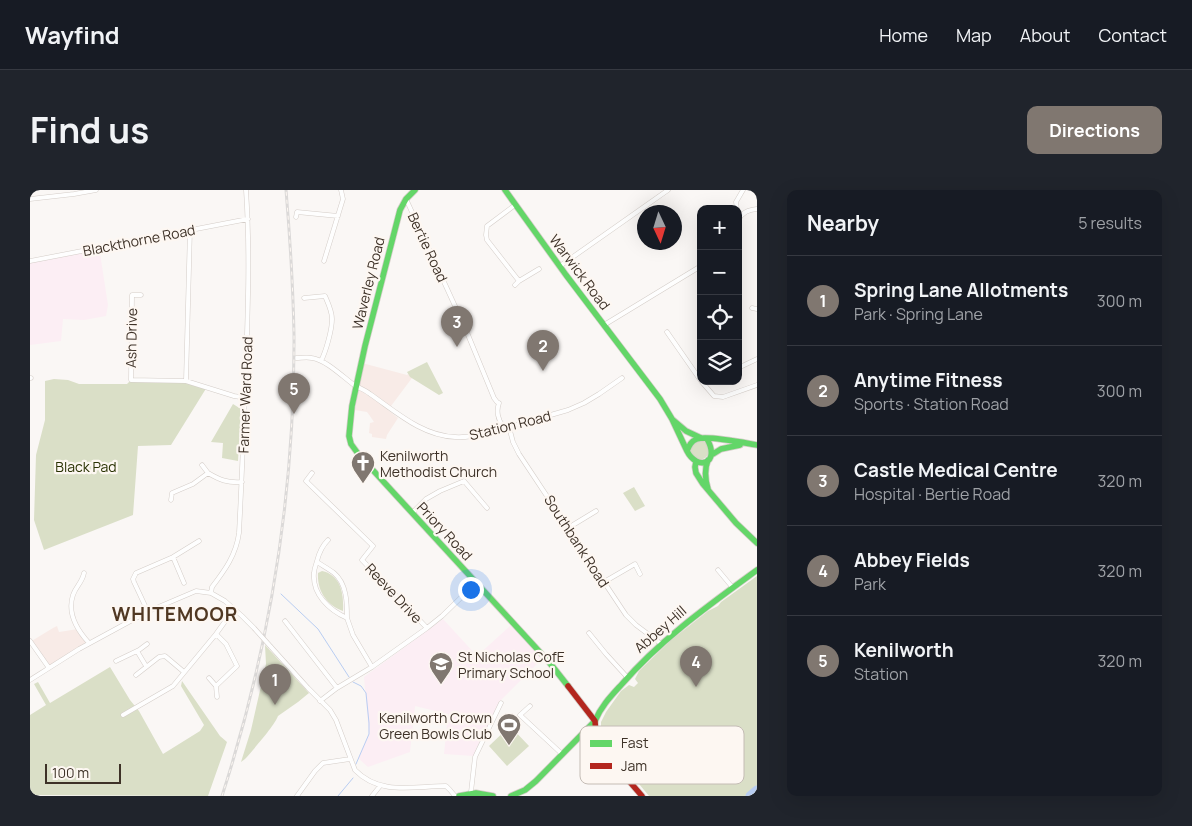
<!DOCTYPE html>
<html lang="en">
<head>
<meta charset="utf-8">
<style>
	:root { --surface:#171b24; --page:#20242c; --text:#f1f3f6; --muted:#9ea1a6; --line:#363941; --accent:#807770 }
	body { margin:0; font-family:Manrope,sans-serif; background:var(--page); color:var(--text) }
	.controls { position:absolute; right:15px; top:15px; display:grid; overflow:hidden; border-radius:10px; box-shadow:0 5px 20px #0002 }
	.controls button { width:45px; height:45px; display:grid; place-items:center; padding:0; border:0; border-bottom:1px solid var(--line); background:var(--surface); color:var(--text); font:25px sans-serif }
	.compass { position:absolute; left:607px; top:15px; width:45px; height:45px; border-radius:50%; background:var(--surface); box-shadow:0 5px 20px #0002; rotate:176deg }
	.scale { position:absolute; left:15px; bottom:12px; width:76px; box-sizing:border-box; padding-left:5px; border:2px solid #3e3228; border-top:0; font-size:14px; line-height:18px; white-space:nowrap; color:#3e3228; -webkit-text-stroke:4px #fdf7f2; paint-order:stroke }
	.you { position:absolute; left:440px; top:399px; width:18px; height:18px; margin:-12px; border:4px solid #fff; border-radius:50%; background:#1a73e8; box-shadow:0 0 0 8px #1a73e833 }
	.badge { display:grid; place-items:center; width:32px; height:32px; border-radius:50%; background:var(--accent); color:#fff; font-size:16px; font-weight:700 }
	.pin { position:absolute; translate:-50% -41px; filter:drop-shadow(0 1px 2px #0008) }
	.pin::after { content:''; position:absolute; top:26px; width:18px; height:15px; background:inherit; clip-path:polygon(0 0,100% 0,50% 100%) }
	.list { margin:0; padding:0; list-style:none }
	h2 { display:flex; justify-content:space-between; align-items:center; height:65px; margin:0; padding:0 20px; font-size:21px }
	h2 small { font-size:16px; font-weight:400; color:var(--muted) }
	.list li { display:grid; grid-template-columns:32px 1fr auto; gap:15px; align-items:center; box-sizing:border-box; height:90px; padding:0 20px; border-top:1px solid var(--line) }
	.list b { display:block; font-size:19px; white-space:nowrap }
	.list p { margin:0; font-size:16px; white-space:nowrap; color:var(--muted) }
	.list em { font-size:16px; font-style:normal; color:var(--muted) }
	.icon { flex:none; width:28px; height:28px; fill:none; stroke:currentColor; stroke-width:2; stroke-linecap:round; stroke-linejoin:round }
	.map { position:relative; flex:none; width:727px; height:606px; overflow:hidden; border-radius:10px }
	header { display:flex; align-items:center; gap:30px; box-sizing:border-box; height:70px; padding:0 25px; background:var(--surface); border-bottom:1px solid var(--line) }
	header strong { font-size:24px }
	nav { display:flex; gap:28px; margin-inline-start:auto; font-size:18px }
	.intro { display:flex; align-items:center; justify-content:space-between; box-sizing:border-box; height:120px; padding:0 30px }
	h1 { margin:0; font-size:35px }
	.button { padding:12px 22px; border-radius:10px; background:var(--accent); color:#fff; font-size:18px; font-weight:700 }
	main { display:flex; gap:30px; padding:0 30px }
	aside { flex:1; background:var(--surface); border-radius:10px; box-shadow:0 5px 20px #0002 }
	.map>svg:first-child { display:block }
</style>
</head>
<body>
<header>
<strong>Wayfind</strong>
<nav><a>Home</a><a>Map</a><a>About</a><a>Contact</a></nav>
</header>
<div class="intro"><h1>Find us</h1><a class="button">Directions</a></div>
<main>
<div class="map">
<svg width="727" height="606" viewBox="0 0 727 606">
	<rect width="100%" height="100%" fill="#faf7f5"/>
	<!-- commercial -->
	<path fill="#f8ebe7" d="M332,173L377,185L378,184L382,188L358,220L368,228L357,245L356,249L342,247V244L339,243L340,233L344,232L340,226L337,222L325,220Z
		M27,436L29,442L48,439L59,453L19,478L0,452L23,438Z"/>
	<!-- education -->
	<path fill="#fceef4" d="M69,57L78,115L76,126L54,130L33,129L31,151L0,155V71Z
		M413,429L447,466L481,435L512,469L469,512L443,566L414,564L418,524L385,516L380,562L338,577L328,568L339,544L334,487Z"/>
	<!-- green -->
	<path fill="#dadfc7" d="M397,172L413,203L409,205L380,187L377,182Z
		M24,189L38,190L49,194H97L101,190L156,191L177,197L141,255L108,256L103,325L14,360L4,330L6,265L15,230V191Z
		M203,214L211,219L208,271L192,268L193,253L181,252Z
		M659 260a10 10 0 1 1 20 0a10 10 0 1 1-20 0Z
		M604,297L615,316L605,321L593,303Z
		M292,381C311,385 314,404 313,421C296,415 287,400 288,383Z
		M727,386V606H619L575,553L571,539V532L576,522L591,501L599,495L604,497L608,493L605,489L609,481L640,451L678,421L688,416L691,412Z
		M235,455L279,503L268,512L248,526C245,535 223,560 215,569L211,572L221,540L236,474Z
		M80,477L100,510L109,521L133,564L170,541L174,535L151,496L152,491L190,546L197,552L178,606L0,605V525L16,515L4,494L8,492L20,513Z
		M480,536L499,556L477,576L459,556Z"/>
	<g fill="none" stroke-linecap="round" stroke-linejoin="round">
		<!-- stream -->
		<path stroke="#b8cdf2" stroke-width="1" d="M251,404L288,439L319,487
			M323,492L331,496L336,503L339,533V544L326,574
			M308,606L323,588"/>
		<!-- river -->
		<path stroke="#b8cdf2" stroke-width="9" d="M720,606L727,600"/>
		<!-- street casing -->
		<g stroke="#d4cdc8" stroke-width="5">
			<path id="street" d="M0,9L44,4L66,0
				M376,9L436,140L464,208L467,212L469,213C466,221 468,230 473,236
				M485,15L457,36L456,45L457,50L489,91
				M707,19L706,12L713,0
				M266,27L267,22L308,26
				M708,30C713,22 718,20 727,19
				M0,71L218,29
				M294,71L313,9L311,0
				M530,76L638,0
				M485,95L489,91L509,79
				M111,105H102L101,190L156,191L204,206L216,208
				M274,108L295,106C298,113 302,121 302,129C302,140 296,161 291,171
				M722,118L727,119
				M574,135L671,76
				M637,142L671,191L684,206L693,207L727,195
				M266,168C271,168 277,167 282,168C296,170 312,186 324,195C329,198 335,200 340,204C365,221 392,246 425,247C438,248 450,245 463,242L467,241L473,236
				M708,178L727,169
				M0,188H1
				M156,191L160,39
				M473,236L476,237H479L538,220L554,213L569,204L592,188
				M479,237L483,252L489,264L574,392L596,425L606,435L630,453
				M172,275L178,283
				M282,283L276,291L343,356L332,370L397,438
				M141,310L142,303L163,294L178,283C190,290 197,293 212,292
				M382,323L396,309L410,301L434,291L457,318
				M538,338L566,321
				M298,350C292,356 289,363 287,371C286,375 284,379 284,383C282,404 299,420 317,428L323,445L342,477
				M143,367L154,393
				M287,372C293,376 299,379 304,383C317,394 317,413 317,428
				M688,380L703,398
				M54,383C52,393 46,396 43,405C37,423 47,440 59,453
				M574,392L605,374L610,384
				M181,403L182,397C195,380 206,365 209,343C212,287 214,231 216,175C218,117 220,58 216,0
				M118,422L104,392L103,389L106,383L143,367L169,351
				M255,431L307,498
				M559,443L576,464L597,487
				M186,444L196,454L207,476L186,496L187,507
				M0,451L19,478
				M241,457L278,498L300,520L306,530L325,580C350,606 384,596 416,596L420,600L425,606
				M107,461L116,476
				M86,471L109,460L117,454
				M106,485L129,467L135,466L154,482
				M179,488L186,496
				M0,490L49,459L119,421L166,401L181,403L195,411L212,426L224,438
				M290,511L307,498L342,477L397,438L412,426L446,393
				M500,516L490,525L532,564
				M93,525L143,496L186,444L204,419
				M441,602L445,567L471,513
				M267,606L285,581L293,573L320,569
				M342,606L350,596"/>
		</g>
		<!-- fast casing -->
		<g stroke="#d4cdc8" stroke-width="7">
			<path id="fast" d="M385,0L376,9L370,20L335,156L322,216L319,246L321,254L329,265L519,472L538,496
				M475,0L536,85L630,209L642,229L657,261
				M643,230L656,241L671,248
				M677,249C691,274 667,281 657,261C659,256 661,251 667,249C677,245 715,253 727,255
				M683,264L691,259L710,255
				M678,270C674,280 675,289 678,299
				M666,272L665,277L666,283L673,294L706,333L727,353
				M429,606L446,603L463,606
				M481,606L495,600L506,591L565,531C571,516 582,505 592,494C631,449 679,415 727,380"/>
		</g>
		<!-- jam casing -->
		<g stroke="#d4cdc8" stroke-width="7">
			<path id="jam" d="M538,496L565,531L566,546L575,563L612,606"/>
		</g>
		<!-- street -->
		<use href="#street" stroke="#fefefe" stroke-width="4"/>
		<!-- fast -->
		<use href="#fast" stroke="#63d668" stroke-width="5.5"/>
		<!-- jam -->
		<use href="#jam" stroke="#b3261e" stroke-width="5.5"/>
		<!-- rail casing -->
		<g stroke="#dbd9d8" stroke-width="3">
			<path id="rail" d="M192,606C240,457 265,300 264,144C263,96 260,48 256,0"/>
		</g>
		<!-- rail -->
		<use href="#rail" stroke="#fdf7f2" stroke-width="1" stroke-dasharray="4" stroke-linecap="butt"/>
		<!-- street-bridge casing -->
		<g stroke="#d4cdc8" stroke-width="5" stroke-linecap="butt">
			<path id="street-bridge" d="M224,438L241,457"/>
		</g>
		<!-- street-bridge -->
		<use href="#street-bridge" stroke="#fefefe" stroke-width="4"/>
	</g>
	<!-- icons -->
	<defs>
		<g id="church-pin" transform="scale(1.25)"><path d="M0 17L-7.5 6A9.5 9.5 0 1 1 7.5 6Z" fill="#807770" stroke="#fdf7f2"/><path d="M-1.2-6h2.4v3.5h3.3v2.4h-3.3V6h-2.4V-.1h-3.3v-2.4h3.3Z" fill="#fff"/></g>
		<g id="school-pin" transform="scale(1.25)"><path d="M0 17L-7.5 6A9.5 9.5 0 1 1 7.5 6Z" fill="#807770" stroke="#fdf7f2"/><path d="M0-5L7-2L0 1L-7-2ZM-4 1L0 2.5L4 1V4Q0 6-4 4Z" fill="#fff"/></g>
		<g id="stadium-pin" transform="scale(1.25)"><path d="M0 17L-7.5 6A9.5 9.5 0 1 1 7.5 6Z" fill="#807770" stroke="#fdf7f2"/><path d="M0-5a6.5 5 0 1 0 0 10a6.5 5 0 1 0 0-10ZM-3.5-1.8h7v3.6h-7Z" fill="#fff"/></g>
	</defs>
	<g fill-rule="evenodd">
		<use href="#church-pin" x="333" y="273"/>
		<use href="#school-pin" x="411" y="474"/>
		<use href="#stadium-pin" x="479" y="535"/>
	</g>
	<g text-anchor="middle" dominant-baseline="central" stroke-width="4.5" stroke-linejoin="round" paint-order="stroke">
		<!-- street labels -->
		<g font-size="14" fill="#3e3228" stroke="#fdf7f2">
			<text transform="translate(109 50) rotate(-11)">Blackthorne Road</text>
			<text transform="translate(398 57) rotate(65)">Bertie Road</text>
			<text transform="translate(550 82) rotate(53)">Warwick Road</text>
			<text transform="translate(338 93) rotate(-76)">Waverley Road</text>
			<text transform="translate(101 148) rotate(-89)">Ash Drive</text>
			<text transform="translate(215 205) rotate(-88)">Farmer Ward Road</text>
			<text transform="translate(480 235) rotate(-14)">Station Road</text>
			<text transform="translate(415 341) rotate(47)">Priory Road</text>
			<text transform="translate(547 351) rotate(57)">Southbank Road</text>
			<text transform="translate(364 403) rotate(47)">Reeve Drive</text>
			<text transform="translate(630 439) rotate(-41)">Abbey Hill</text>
		</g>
		<!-- poi labels -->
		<g font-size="14" fill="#3e3228" stroke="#fdf7f2" text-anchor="start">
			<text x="350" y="265">Kenilworth<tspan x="350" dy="16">Methodist Church</tspan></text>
			<text x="428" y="466">St Nicholas CofE<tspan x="428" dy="16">Primary School</tspan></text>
			<text x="462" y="527" text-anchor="end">Kenilworth Crown<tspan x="462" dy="16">Green Bowls Club</tspan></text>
		</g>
		<!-- park labels -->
		<g font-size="14" fill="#293203" stroke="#fdf7f2">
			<text x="56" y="276">Black Pad</text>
		</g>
		<!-- district labels -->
		<g font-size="19" font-weight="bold" letter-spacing="1" fill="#503823" stroke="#fdf7f2">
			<text x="145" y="424">WHITEMOOR</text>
		</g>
	</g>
	<!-- legend -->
	<rect x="550" y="536" width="164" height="58" rx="8" fill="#fdf7f2" stroke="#c4bcb5" stroke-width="1"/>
	<rect x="560" y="550" width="22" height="7" fill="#63d668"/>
	<rect x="560" y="573" width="22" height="6" fill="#b3261e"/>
	<g font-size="14" fill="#3e3228">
		<text x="591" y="558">Fast</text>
		<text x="591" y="581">Jam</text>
	</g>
</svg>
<div class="controls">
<button>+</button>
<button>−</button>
<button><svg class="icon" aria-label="locate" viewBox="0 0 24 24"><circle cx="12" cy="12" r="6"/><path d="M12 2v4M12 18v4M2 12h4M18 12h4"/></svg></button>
<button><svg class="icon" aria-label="layers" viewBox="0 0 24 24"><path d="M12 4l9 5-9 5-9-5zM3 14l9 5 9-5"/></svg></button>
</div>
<svg class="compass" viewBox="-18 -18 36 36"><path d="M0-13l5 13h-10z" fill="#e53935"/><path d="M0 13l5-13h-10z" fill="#9ea1a6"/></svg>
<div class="scale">100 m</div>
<div class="you"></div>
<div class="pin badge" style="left:245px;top:515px">1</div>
<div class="pin badge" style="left:513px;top:181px">2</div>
<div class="pin badge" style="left:427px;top:157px">3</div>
<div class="pin badge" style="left:666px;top:497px">4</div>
<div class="pin badge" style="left:264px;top:224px">5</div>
</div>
<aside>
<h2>Nearby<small>5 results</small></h2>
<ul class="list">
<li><span class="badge">1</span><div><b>Spring Lane Allotments</b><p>Park · Spring Lane</p></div><em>300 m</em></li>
<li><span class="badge">2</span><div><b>Anytime Fitness</b><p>Sports · Station Road</p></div><em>300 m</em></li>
<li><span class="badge">3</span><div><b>Castle Medical Centre</b><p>Hospital · Bertie Road</p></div><em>320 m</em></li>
<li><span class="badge">4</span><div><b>Abbey Fields</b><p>Park</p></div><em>320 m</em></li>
<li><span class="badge">5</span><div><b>Kenilworth</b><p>Station</p></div><em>320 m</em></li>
</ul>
</aside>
</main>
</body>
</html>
